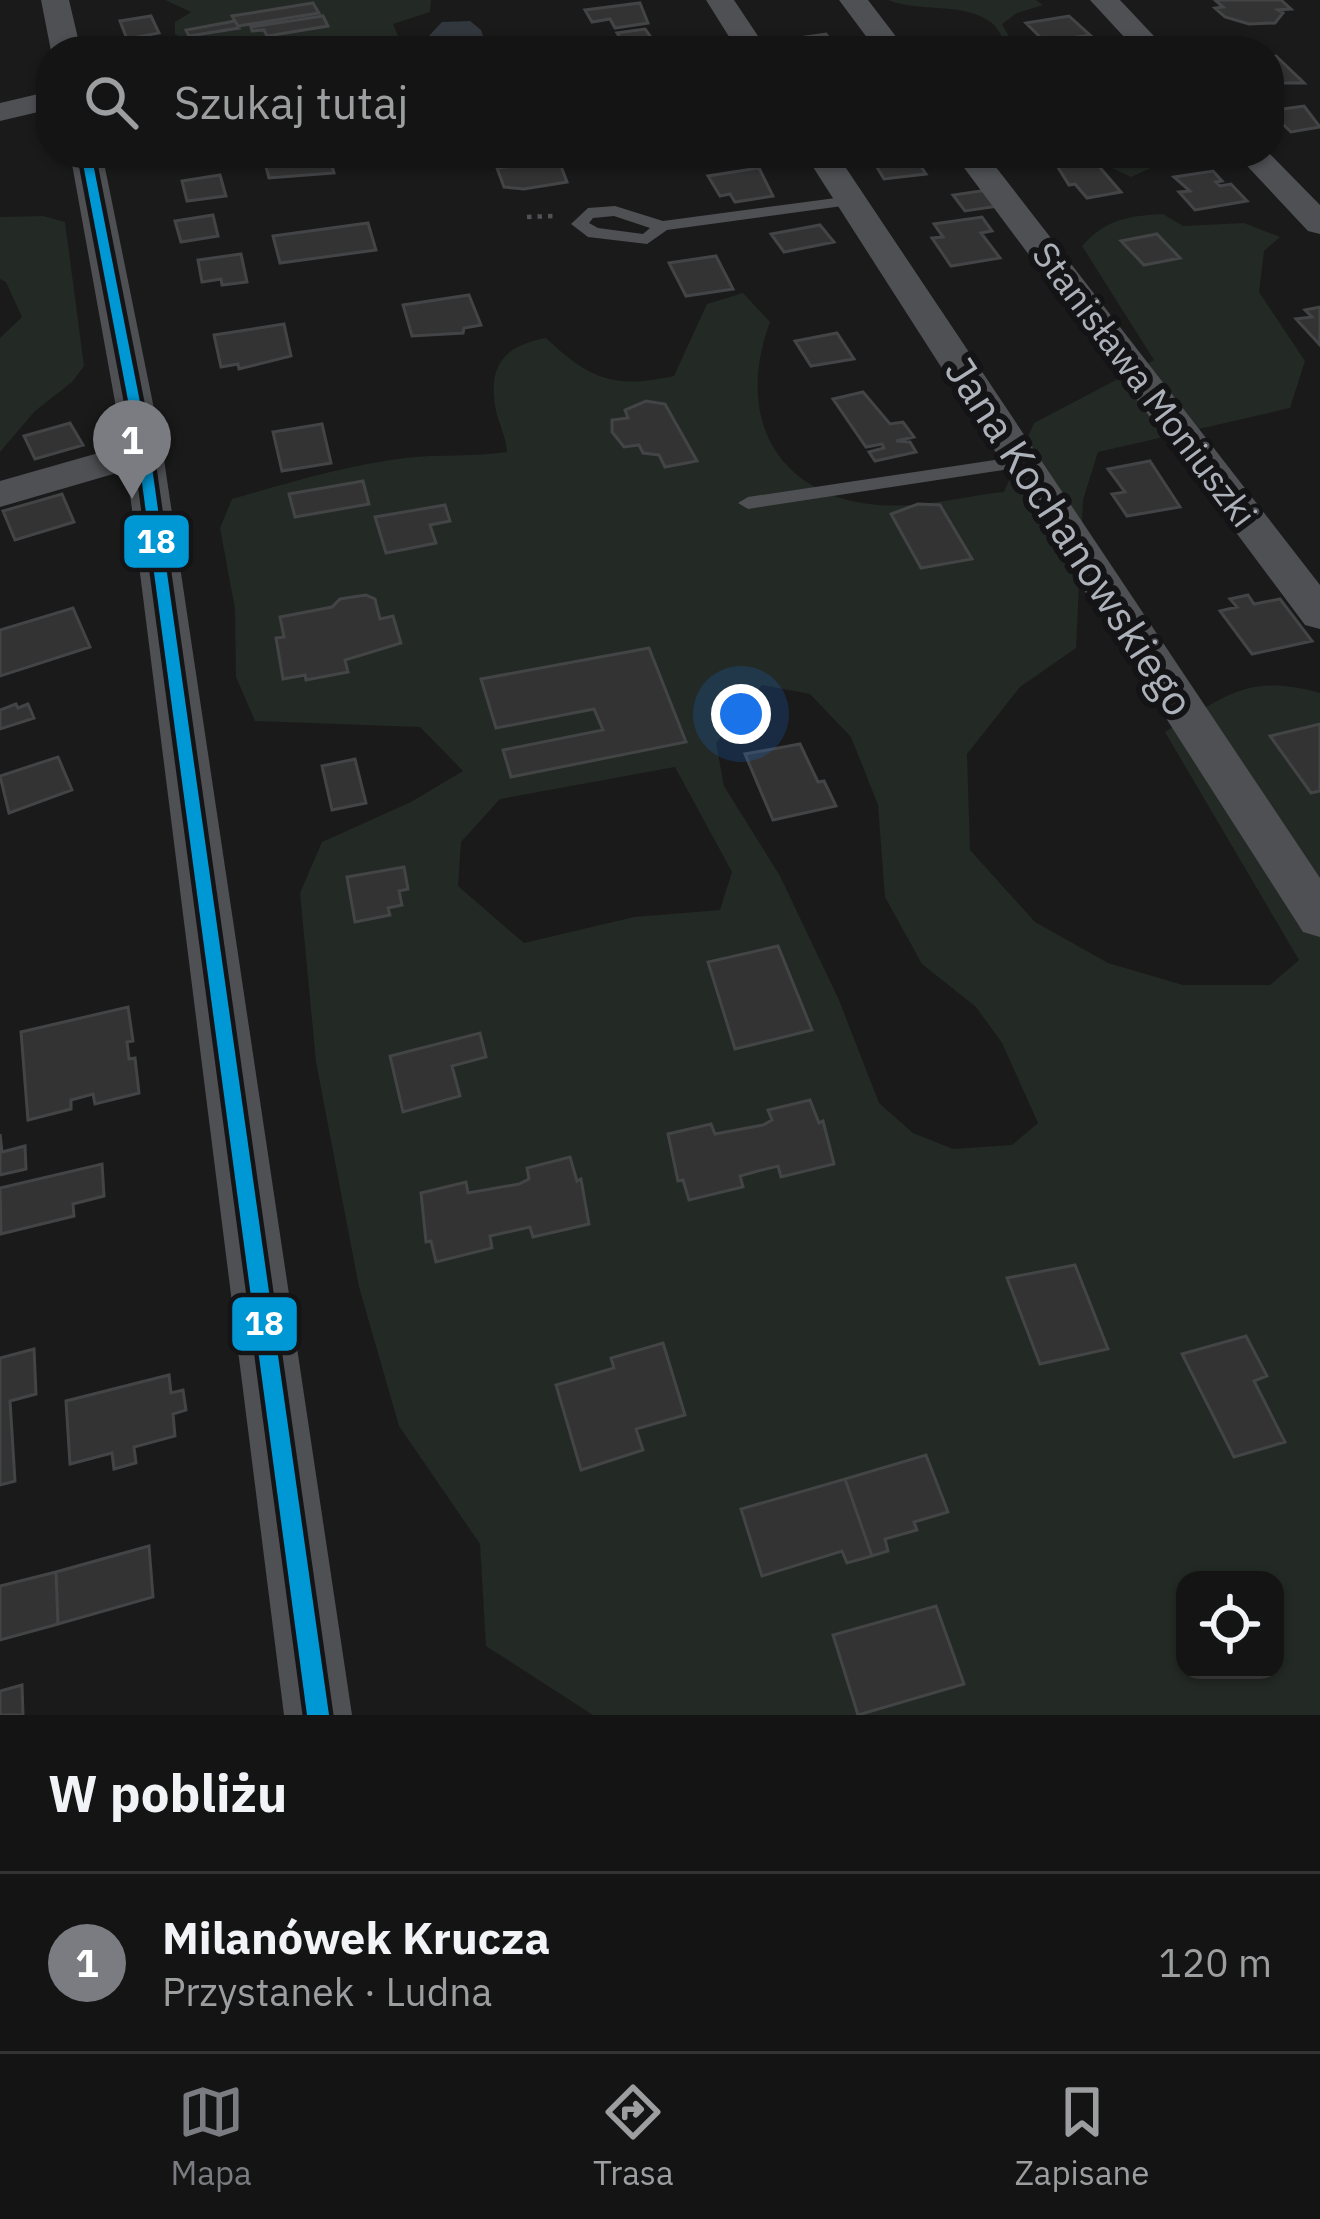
<!DOCTYPE html>
<html lang="pl">
<head>
<meta charset="utf-8">
<style>
	:root { --surface:#141414; --page:#1d1d1d; --text:#f1f3f6; --muted:#9d9ea0; --line:#333334; --accent:#7a7c81 }
	body { margin:0; font-family:"IBM Plex Sans",sans-serif; background:var(--page); color:var(--text) }
	.controls { position:absolute; right:36px; bottom:36px; display:grid; overflow:hidden; border-radius:24px; box-shadow:0 3px 9px #0004 }
	.controls button { width:108px; height:108px; display:grid; place-items:center; padding:0; border:0; border-bottom:3px solid var(--line); background:var(--surface); color:var(--text); font:60px sans-serif }
	.you { position:absolute; left:741px; top:714px; width:42px; height:42px; margin:-30px; border:9px solid #fff; border-radius:50%; background:#1a73e8; box-shadow:0 0 0 18px #1a73e833 }
	.badge { display:grid; place-items:center; width:78px; height:78px; border-radius:50%; background:var(--accent); color:#fff; font-size:39px; font-weight:700 }
	.pin { position:absolute; translate:-50% -99px; filter:drop-shadow(0 3px 6px #0008) }
	.pin::after { content:''; position:absolute; top:63px; width:42px; height:36px; background:inherit; clip-path:polygon(0 0,100% 0,50% 100%) }
	.list { margin:0; padding:0; list-style:none }
	h2 { display:flex; justify-content:space-between; align-items:center; height:156px; margin:0; padding:0 48px; font-size:51px }
	h2 small { font-size:39px; font-weight:400; color:var(--muted) }
	.list li { display:grid; grid-template-columns:78px 1fr auto; gap:36px; align-items:center; box-sizing:border-box; height:180px; padding:0 48px; border-top:3px solid var(--line) }
	.list b { display:block; font-size:45px; white-space:nowrap }
	.list p { margin:0; font-size:39px; white-space:nowrap; color:var(--muted) }
	.list em { font-size:39px; font-style:normal; color:var(--muted) }
	.icon { flex:none; width:66px; height:66px; fill:none; stroke:currentColor; stroke-width:2; stroke-linecap:round; stroke-linejoin:round }
	.map { position:relative; flex:none; width:1320px; height:1715px; overflow:hidden }
	.search { position:absolute; background:var(--surface); box-shadow:0 3px 9px #0004; left:36px; right:36px; top:36px; height:132px; display:flex; align-items:center; gap:30px; box-sizing:border-box; padding:0 42px; border-radius:48px; color:var(--muted); font-size:45px }
	.sheet { height:336px; background:var(--surface) }
	nav { display:flex; justify-content:space-around; align-items:center; box-sizing:border-box; height:168px; border-top:3px solid var(--line); background:var(--surface); font-size:33px; color:var(--muted) }
	nav a { display:grid; justify-items:center; gap:6px }
	nav .on { color:var(--accent) }
	.map>svg:first-child { display:block }
</style>
</head>
<body>
<div class="map">
<svg width="1320" height="1715" viewBox="0 0 1320 1715">
	<rect width="100%" height="100%" fill="#1a1a1a"/>
	<!-- green -->
	<path fill="#232924" fill-rule="evenodd" d="M165,0H431L430,12L393,24L398,36L426,37L434,51H201L175,34V22L191,12Z
		M888,0H1036L1043,5L1017,13L1002,24L1017,51H1004L1008,48C1004,41 998,28 992,23C963,1 919,13 888,0Z
		M1080,153H1209L1164,162L1131,177Z
		M1163,214L1183,226L1244,223L1280,237L1264,251L1259,292L1305,361L1290,408L1098,452L1083,500L1076,648L1020,687L967,754L970,850L1035,922L1108,963L1183,985H1270L1299,960L1165,732C1227,696 1246,673 1320,693V1715H593L486,1646L480,1544L399,1426L359,1287L316,1062L300,893L322,842L411,802L463,771L420,727L255,721L236,677L235,609L220,528L232,499C288,483 347,465 405,458C439,454 473,457 507,452C506,434 497,422 495,405C488,362 508,345 546,338C590,380 615,389 674,376L707,304L743,293L770,322C729,433 793,513 911,505C942,503 973,495 1004,492L1034,423L1154,360L1082,246C1106,219 1128,216 1163,214ZM762,685L810,694L851,737L878,805L885,897L922,964L976,1007L1002,1043L1038,1123L1012,1145L953,1149L913,1133L879,1103L839,1000L780,876L724,786L716,743ZM675,767L732,872L720,910L634,917L524,943L458,886L461,842L500,799ZM1185,1580H1275V1670H1185Z
		M0,217L43,216L65,222L84,366L72,382L35,411L0,452V338L22,317L6,282L0,279Z"/>
	<!-- water -->
	<path fill="#31373d" d="M470,21L481,30L488,51H435L427,38L442,22Z"/>
	<!-- building -->
	<path fill="#333334" stroke="#434446" stroke-width="3" d="M1215,0H1281L1291,9L1278,10L1283,13L1275,23L1249,24L1225,17L1215,8L1223,7Z
		M313,3L319,13L238,26L232,16Z
		M640,3L648,23L615,28L610,19L592,22L585,10Z
		M151,16L159,33L127,39L120,21Z
		M323,16L328,26L267,36L264,30L252,31L251,27Z
		M1069,16L1090,35L1045,42L1026,23Z
		M235,21L239,28L189,36L186,30Z
		M645,29L653,40L624,44L617,33Z
		M826,34L837,50L800,51L792,39Z
		M1276,56L1299,78L1304,83H1271L1269,57Z
		M1304,106L1320,127L1291,132L1269,111Z
		M912,153L926,174L884,179L869,154Z
		M1090,156L1121,192L1087,198L1075,184L1069,185L1054,161Z
		M330,159L334,173L269,178L266,167Z
		M559,161L567,182L524,189L504,187L497,168Z
		M759,168L773,196L735,202L730,194L720,196L708,176Z
		M1213,171L1222,181L1216,182L1220,186L1231,184L1247,201L1195,210L1179,192L1190,191L1174,177Z
		M220,175L226,196L187,201L182,181Z
		M987,190L999,206L965,211L953,195Z
		M213,215L218,236L181,242L175,221Z
		M982,217L992,231L981,233L1000,258L951,266L932,238L943,237L934,224Z
		M368,223L376,250L280,263L273,236Z
		M820,225L834,242L784,252L771,234Z
		M1157,234L1180,258L1144,265L1121,241Z
		M241,254L247,282L222,285L221,279L202,282L198,260Z
		M716,256L733,289L686,296L669,263Z
		M469,295L481,325L464,328L463,333L412,336L403,305Z
		M1320,307V345L1296,319L1312,317L1305,310Z
		M284,324L291,356L239,369L238,364L221,367L214,335Z
		M837,333L854,359L811,366L795,341Z
		M863,392L890,424L903,422L914,437L896,441L910,442L916,452L875,461L869,452L884,448L882,444L866,447L833,399Z
		M646,401L665,404L697,461L665,467L659,455L643,453L639,445L624,447L612,432V420L628,418L625,410Z
		M70,423L83,445L35,459L24,436Z
		M322,424L331,463L282,471L273,432Z
		M1150,461L1180,507L1127,516L1112,494L1125,492L1108,469Z
		M363,481L369,504L295,517L289,494Z
		M62,494L74,522L15,540L3,511Z
		M918,504L940,505L972,559L921,568L891,514Z
		M445,505L450,521L430,525L436,543L386,553L375,517Z
		M366,595L375,599L380,619L393,616L401,643L345,660L348,672L306,680L305,675L283,679L276,638L284,637L280,617L332,607L340,599Z
		M1248,595L1254,604L1280,599L1312,641L1252,654L1220,611L1237,607L1230,599Z
		M73,608L90,647L0,676V630Z
		M649,648L686,742L511,777L503,750L603,730L594,709L496,728L481,679Z
		M16,704L18,708L28,704L34,718L0,729V710Z
		M1320,724V791L1311,793L1270,736Z
		M800,744L818,782L824,781L836,806L773,820L745,754Z
		M58,757L72,790L9,813L0,776Z
		M355,759L366,803L332,810L322,766Z
		M404,867L408,889L399,891L402,905L388,908L390,915L355,922L347,877Z
		M778,946L812,1030L735,1049L708,962Z
		M128,1007L133,1041L127,1042L129,1059L135,1058L139,1093L95,1104L93,1094L71,1100V1109L28,1120L21,1032Z
		M480,1033L486,1057L452,1066L460,1096L403,1112L390,1056Z
		M810,1100L819,1123L823,1121L834,1164L781,1177L778,1166L758,1171L740,1176L743,1187L689,1200L683,1180L678,1181L668,1134L711,1124L715,1134L763,1125L772,1120L768,1110Z
		M0,1134L2,1152L25,1146L26,1169L0,1175Z
		M570,1157L577,1181L581,1179L589,1224L533,1237L530,1227L490,1236L492,1248L436,1262L431,1241L426,1242L421,1193L466,1182L468,1193L519,1184L529,1179L527,1168Z
		M102,1164L104,1196L73,1204L74,1216L1,1234L0,1188Z
		M1075,1265L1108,1349L1040,1364L1007,1278Z
		M1246,1336L1267,1376L1254,1381L1285,1442L1234,1457L1182,1354Z
		M663,1343L685,1415L636,1429L643,1450L581,1470L556,1385L614,1368L611,1358Z
		M34,1349L36,1394L10,1401L15,1481L0,1485V1358Z
		M169,1375L171,1393L183,1390L186,1410L173,1414L175,1436L134,1447L136,1463L114,1469L112,1453L70,1464L66,1401Z
		M926,1455L948,1512L914,1522L917,1530L885,1539L888,1551L872,1556L845,1479Z
		M845,1479L872,1556L847,1563L842,1551L762,1576L741,1509Z
		M149,1546L153,1597L58,1624L56,1572Z
		M56,1572L58,1624L0,1640V1586Z
		M936,1606L964,1684L858,1715L833,1635Z
		M22,1685L23,1715H0V1691Z"/>
	<g fill="none" stroke-linecap="round" stroke-linejoin="round">
		<!-- path -->
		<path stroke="#505154" stroke-width="4.5" stroke-dasharray="4.5 6" stroke-linecap="butt" d="M527,217L553,216"/>
		<!-- service -->
		<path fill="#4f5053" fill-rule="evenodd" d="M851,196L859,201L857,204L667,230L647,244L588,237L571,224L588,208L615,206L663,221ZM614,216L650,228L643,234L598,228L589,223L593,218Z
			M1022,456L1032,462L1029,466L748,509L738,503L748,497Z"/>
		<!-- minor -->
		<path fill="#4f5053" fill-rule="evenodd" d="M41,0H69L81,51H51Z
			M706,0H734L768,51H738Z
			M839,0H868L907,51H877Z
			M1090,0H1120L1168,51H1137Z
			M51,91V109L0,121V103Z
			M70,153H102L163,453L352,1715H284L127,470L0,507V481L123,446Z
			M804,153H836L1320,878V937L1303,932Z
			M953,153H985L1320,585V629L1305,625Z
			M1235,153H1269L1320,205V234L1308,231Z"/>
		<!-- bus-1 casing -->
		<g stroke="#141416" stroke-width="9">
			<path id="bus-1" d="M81,153H91L150,453L329,1715H307L138,453Z"/>
		</g>
		<!-- bus-1 -->
		<use href="#bus-1" fill="#0098d4" fill-rule="evenodd"/>
	</g>
	<g text-anchor="middle" dominant-baseline="central" stroke-width="12" stroke-linejoin="round" paint-order="stroke">
		<!-- far-street labels -->
		<g font-size="36" fill="#adb1b9" stroke="#141416">
			<text transform="translate(1145 384) rotate(53)">Stanisława Moniuszki</text>
		</g>
		<!-- street labels -->
		<g font-size="42" fill="#adb1b9" stroke="#141416">
			<text transform="translate(1070 536) rotate(57)">Jana Kochanowskiego</text>
		</g>
	</g>
	<g stroke="#141416" stroke-width="4.5">
		<rect x="122" y="513" width="69" height="57" rx="12" fill="#0098d4"/>
		<rect x="230" y="1295" width="69" height="58" rx="12" fill="#0098d4"/>
	</g>
	<g font-size="33" text-anchor="middle" font-weight="bold" fill="#fff">
		<text x="156" y="553">18</text>
		<text x="264" y="1335">18</text>
	</g>
</svg>
<div class="controls">
<button><svg class="icon" aria-label="locate" viewBox="0 0 24 24"><circle cx="12" cy="12" r="6"/><path d="M12 2v4M12 18v4M2 12h4M18 12h4"/></svg></button>
</div>
<div class="you"></div>
<div class="pin badge" style="left:132px;top:499px">1</div>
<div class="search"><svg class="icon" aria-label="search" viewBox="0 0 24 24"><circle cx="10" cy="10" r="6"/><path d="M15 15l6 6"/></svg>Szukaj tutaj</div>
</div>
<section class="sheet">
<h2>W pobliżu<small></small></h2>
<ul class="list">
<li><span class="badge">1</span><div><b>Milanówek Krucza</b><p>Przystanek · Ludna</p></div><em>120 m</em></li>
</ul>
</section>
<nav>
<a class="on"><svg class="icon" aria-label="map" viewBox="0 0 24 24"><path d="M3 6l6-2 6 2 6-2v14l-6 2-6-2-6 2zM9 4v14M15 6v14"/></svg>Mapa</a>
<a><svg class="icon" aria-label="directions" viewBox="0 0 24 24"><path d="M12 3l9 9-9 9-9-9zM9 14v-3h6M13 9l2 2-2 2"/></svg>Trasa</a>
<a><svg class="icon" aria-label="saved" viewBox="0 0 24 24"><path d="M7 4h10v16l-5-4-5 4z"/></svg>Zapisane</a>
</nav>
</body>
</html>
